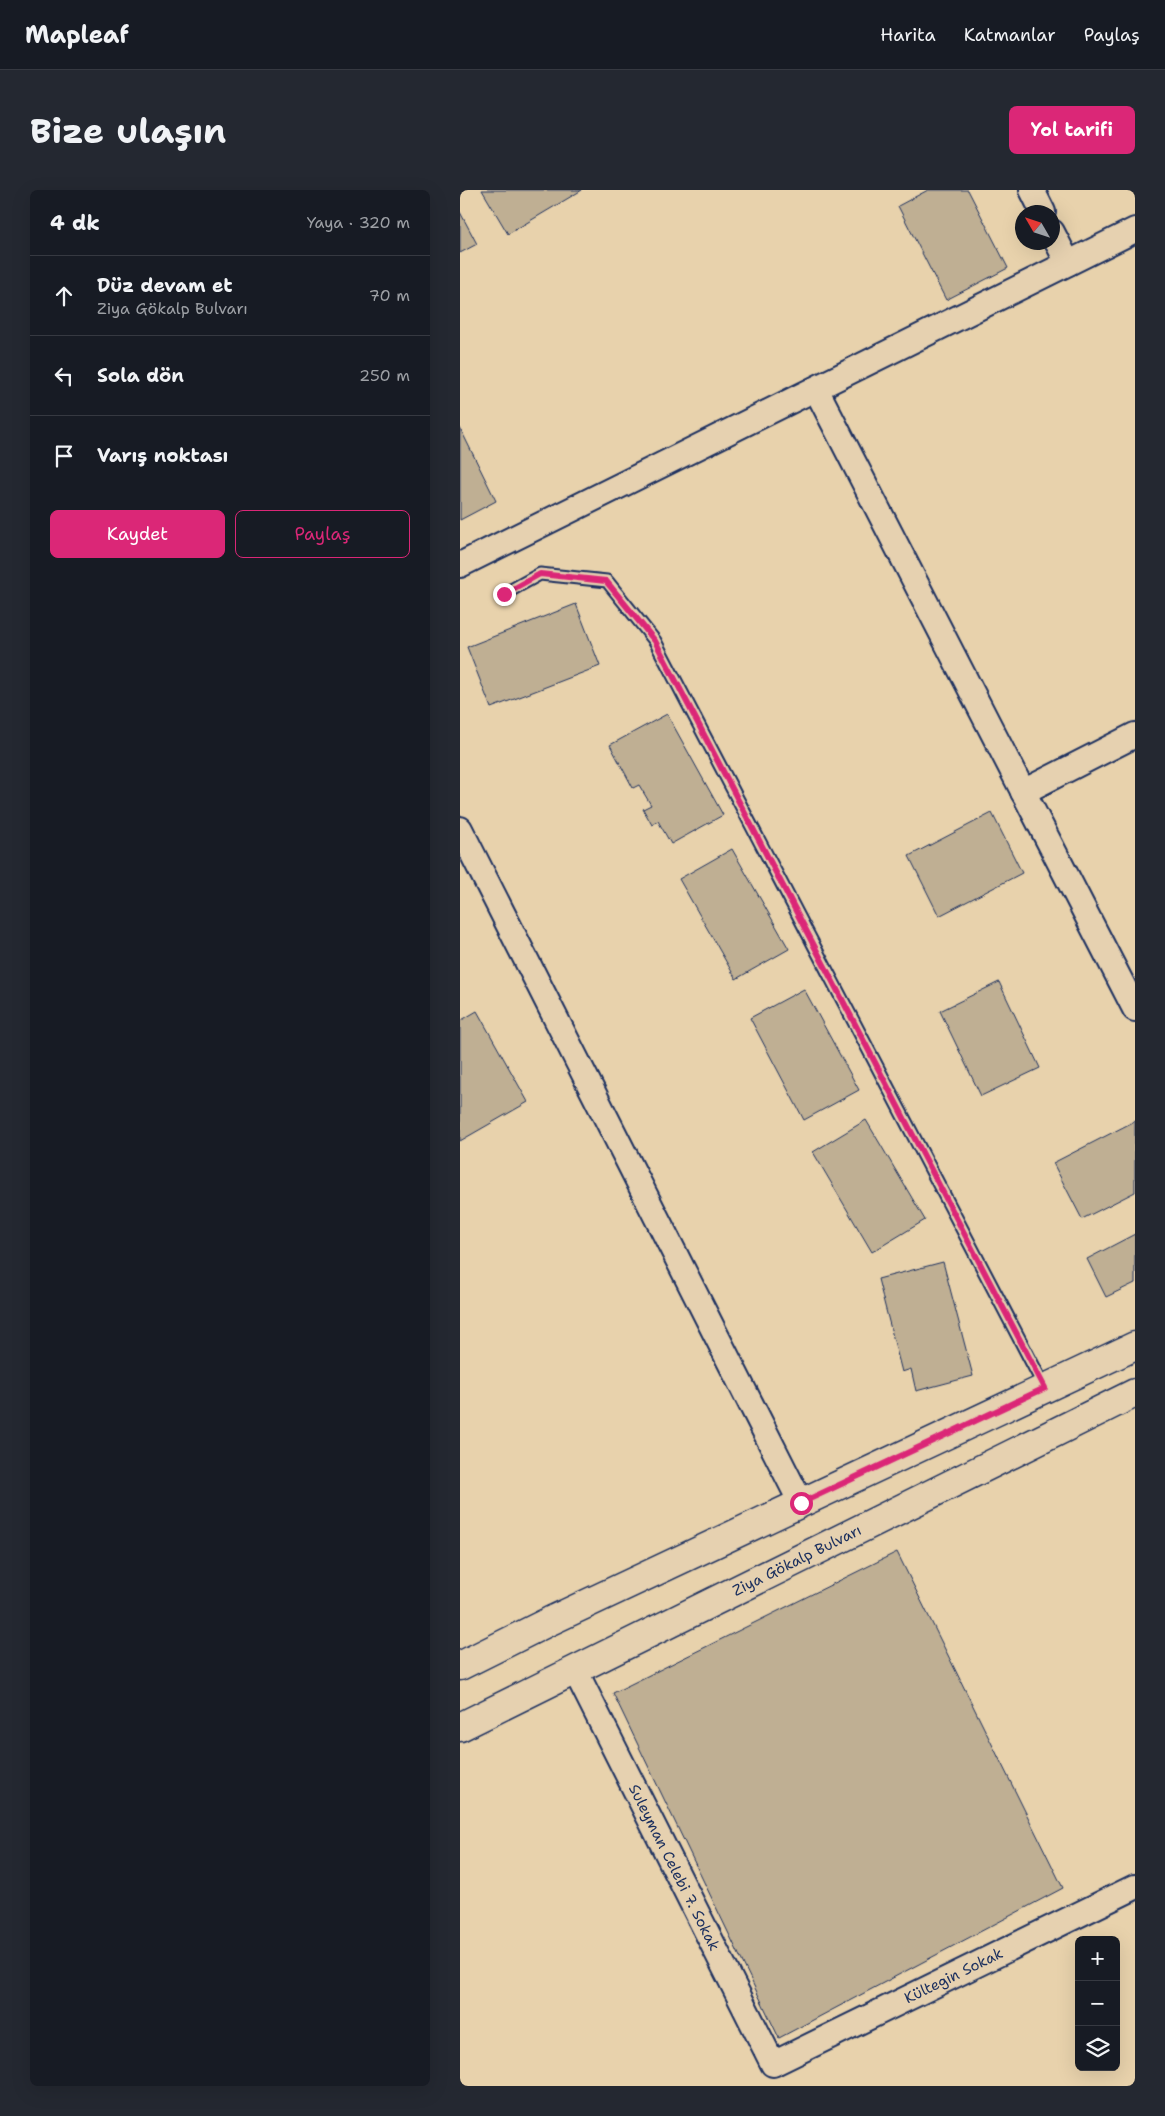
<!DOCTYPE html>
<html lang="tr">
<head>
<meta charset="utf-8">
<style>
	:root { --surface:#171b24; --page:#242831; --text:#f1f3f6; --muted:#9ea1a6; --line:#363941; --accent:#db2777 }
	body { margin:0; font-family:"Shantell Sans",sans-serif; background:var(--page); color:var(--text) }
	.controls { position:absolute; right:15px; bottom:15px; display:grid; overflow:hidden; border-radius:8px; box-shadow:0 5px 20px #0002 }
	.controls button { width:45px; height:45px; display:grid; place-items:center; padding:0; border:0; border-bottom:1px solid var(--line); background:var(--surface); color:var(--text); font:25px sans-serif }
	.compass { position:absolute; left:555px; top:15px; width:45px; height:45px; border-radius:50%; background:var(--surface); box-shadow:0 5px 20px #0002; rotate:309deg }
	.stop { position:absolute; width:15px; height:15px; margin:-11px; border:4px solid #db2777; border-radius:50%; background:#fff }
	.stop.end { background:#db2777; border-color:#fff; box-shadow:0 1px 5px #0008 }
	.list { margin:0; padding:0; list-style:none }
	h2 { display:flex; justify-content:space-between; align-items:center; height:65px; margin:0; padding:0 20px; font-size:21px }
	h2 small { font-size:16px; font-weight:400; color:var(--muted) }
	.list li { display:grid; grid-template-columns:32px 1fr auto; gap:15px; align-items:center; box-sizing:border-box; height:80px; padding:0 20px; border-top:1px solid var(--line) }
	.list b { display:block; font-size:19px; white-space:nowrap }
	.list p { margin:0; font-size:16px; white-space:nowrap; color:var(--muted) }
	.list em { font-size:16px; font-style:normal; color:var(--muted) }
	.actions { display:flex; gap:10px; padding:15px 20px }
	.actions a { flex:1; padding:11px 0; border:1px solid var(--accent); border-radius:8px; text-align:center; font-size:18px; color:var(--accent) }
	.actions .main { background:var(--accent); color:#fff }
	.icon { flex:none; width:28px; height:28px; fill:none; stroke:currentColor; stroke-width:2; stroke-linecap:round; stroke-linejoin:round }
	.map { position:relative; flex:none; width:675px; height:1896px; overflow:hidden; border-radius:8px }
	header { display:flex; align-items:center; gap:30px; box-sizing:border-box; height:70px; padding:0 25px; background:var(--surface); border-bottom:1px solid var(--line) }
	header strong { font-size:24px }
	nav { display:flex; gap:28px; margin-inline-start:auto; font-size:18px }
	.intro { display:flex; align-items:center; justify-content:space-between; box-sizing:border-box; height:120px; padding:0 30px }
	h1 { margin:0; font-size:35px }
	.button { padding:12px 22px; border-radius:8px; background:var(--accent); color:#fff; font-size:18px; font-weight:700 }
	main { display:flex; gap:30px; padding:0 30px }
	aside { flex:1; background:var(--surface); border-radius:8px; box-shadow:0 5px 20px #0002 }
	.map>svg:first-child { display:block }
</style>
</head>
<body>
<header>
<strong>Mapleaf</strong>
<nav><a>Harita</a><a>Katmanlar</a><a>Paylaş</a></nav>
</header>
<div class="intro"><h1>Bize ulaşın</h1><a class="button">Yol tarifi</a></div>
<main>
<aside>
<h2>4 dk<small>Yaya · 320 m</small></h2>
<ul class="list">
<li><svg class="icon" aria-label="ahead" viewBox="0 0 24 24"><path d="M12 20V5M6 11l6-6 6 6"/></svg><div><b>Düz devam et</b><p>Ziya Gökalp Bulvarı</p></div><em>70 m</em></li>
<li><svg class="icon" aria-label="left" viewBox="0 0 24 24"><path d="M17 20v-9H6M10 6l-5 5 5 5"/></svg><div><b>Sola dön</b></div><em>250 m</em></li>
<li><svg class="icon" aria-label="arrive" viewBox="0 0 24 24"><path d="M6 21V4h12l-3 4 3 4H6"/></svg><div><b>Varış noktası</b></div></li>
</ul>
<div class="actions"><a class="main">Kaydet</a><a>Paylaş</a></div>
</aside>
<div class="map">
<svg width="675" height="1896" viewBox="0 0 675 1896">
	<rect width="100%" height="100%" fill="#e8d2ac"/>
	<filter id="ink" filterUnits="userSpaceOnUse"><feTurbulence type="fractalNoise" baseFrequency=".02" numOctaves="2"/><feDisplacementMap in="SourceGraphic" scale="10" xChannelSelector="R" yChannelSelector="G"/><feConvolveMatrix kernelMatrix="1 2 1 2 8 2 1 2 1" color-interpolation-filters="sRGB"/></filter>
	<g filter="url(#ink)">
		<!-- building -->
		<path fill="#bfaf93" stroke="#1b2f5e" d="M22,0H122L48,44Z
			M468,0H508L548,78L486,110L438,16Z
			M0,22L17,54L0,63Z
			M0,238L36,311L0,330Z
			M116,414L140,476L31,518L7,457Z
			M207,524L263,625L211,654L198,631L192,635L183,619L191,615L179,595L173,598L150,555Z
			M532,623L562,683L479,726L449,666Z
			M272,659L329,759L276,789L219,689Z
			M539,792L580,878L521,906L480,821Z
			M344,799L399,900L344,930L290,828Z
			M17,821L68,912L0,951V831Z
			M406,930L465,1030L412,1062L353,962Z
			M675,931V1002L622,1029L593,973Z
			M675,1044V1093L646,1107L627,1069Z
			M483,1072L513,1186L456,1201L451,1179L442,1182L418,1089Z
			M437,1362L603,1698L319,1848L153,1503Z"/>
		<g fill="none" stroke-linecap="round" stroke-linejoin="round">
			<!-- lane casing -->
			<g stroke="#1b2f5e" stroke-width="15">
				<path id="lane" d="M44,404L80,384L147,391L195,451L585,1198"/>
			</g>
			<!-- street casing -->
			<g stroke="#1b2f5e" stroke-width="28">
				<g id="street">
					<path d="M572,0L583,22"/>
					<path d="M592,42L608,73"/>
					<path d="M356,199L675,819"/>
					<path d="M0,375L675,40"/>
					<path d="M563,602L675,545"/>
					<path d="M0,639L341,1313"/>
					<path id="s1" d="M115,1480L313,1874L675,1697"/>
				</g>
			</g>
			<!-- secondary casing -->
			<g stroke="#1b2f5e" stroke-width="31">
				<g id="secondary">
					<path d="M0,1476L90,1431L675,1156"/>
					<path id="s2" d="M0,1537L675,1203"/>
				</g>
			</g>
			<!-- lane -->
			<use href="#lane" stroke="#e6d1b0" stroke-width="11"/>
			<!-- street -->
			<use href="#street" stroke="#e6d1b0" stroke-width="24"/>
			<!-- secondary -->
			<use href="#secondary" stroke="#e6d1b0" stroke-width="28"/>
		</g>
	</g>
	<g fill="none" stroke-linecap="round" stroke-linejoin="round" filter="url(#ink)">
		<!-- route -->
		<path stroke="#db2777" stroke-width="6" d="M44,404L80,384L146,391L195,451L585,1198L341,1313"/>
	</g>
	<g text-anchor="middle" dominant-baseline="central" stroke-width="4" stroke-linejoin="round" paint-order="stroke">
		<!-- street labels -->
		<g font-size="15" fill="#1b2f5e" stroke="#e6d1b0">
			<text stroke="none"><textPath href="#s2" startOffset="376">Ziya Gökalp Bulvarı</textPath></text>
			<text stroke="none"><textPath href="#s1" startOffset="221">Suleyman Celebi 7. Sokak</textPath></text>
			<text stroke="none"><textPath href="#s1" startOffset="642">Kültegin Sokak</textPath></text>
		</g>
	</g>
</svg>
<div class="controls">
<button>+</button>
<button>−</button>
<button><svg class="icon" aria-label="layers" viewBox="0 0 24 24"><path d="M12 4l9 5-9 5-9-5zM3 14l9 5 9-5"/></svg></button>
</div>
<svg class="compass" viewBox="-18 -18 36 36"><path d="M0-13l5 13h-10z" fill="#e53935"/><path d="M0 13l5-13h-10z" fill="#9ea1a6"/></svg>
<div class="stop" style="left:341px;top:1313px"></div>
<div class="stop end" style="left:44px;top:404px"></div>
</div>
</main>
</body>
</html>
